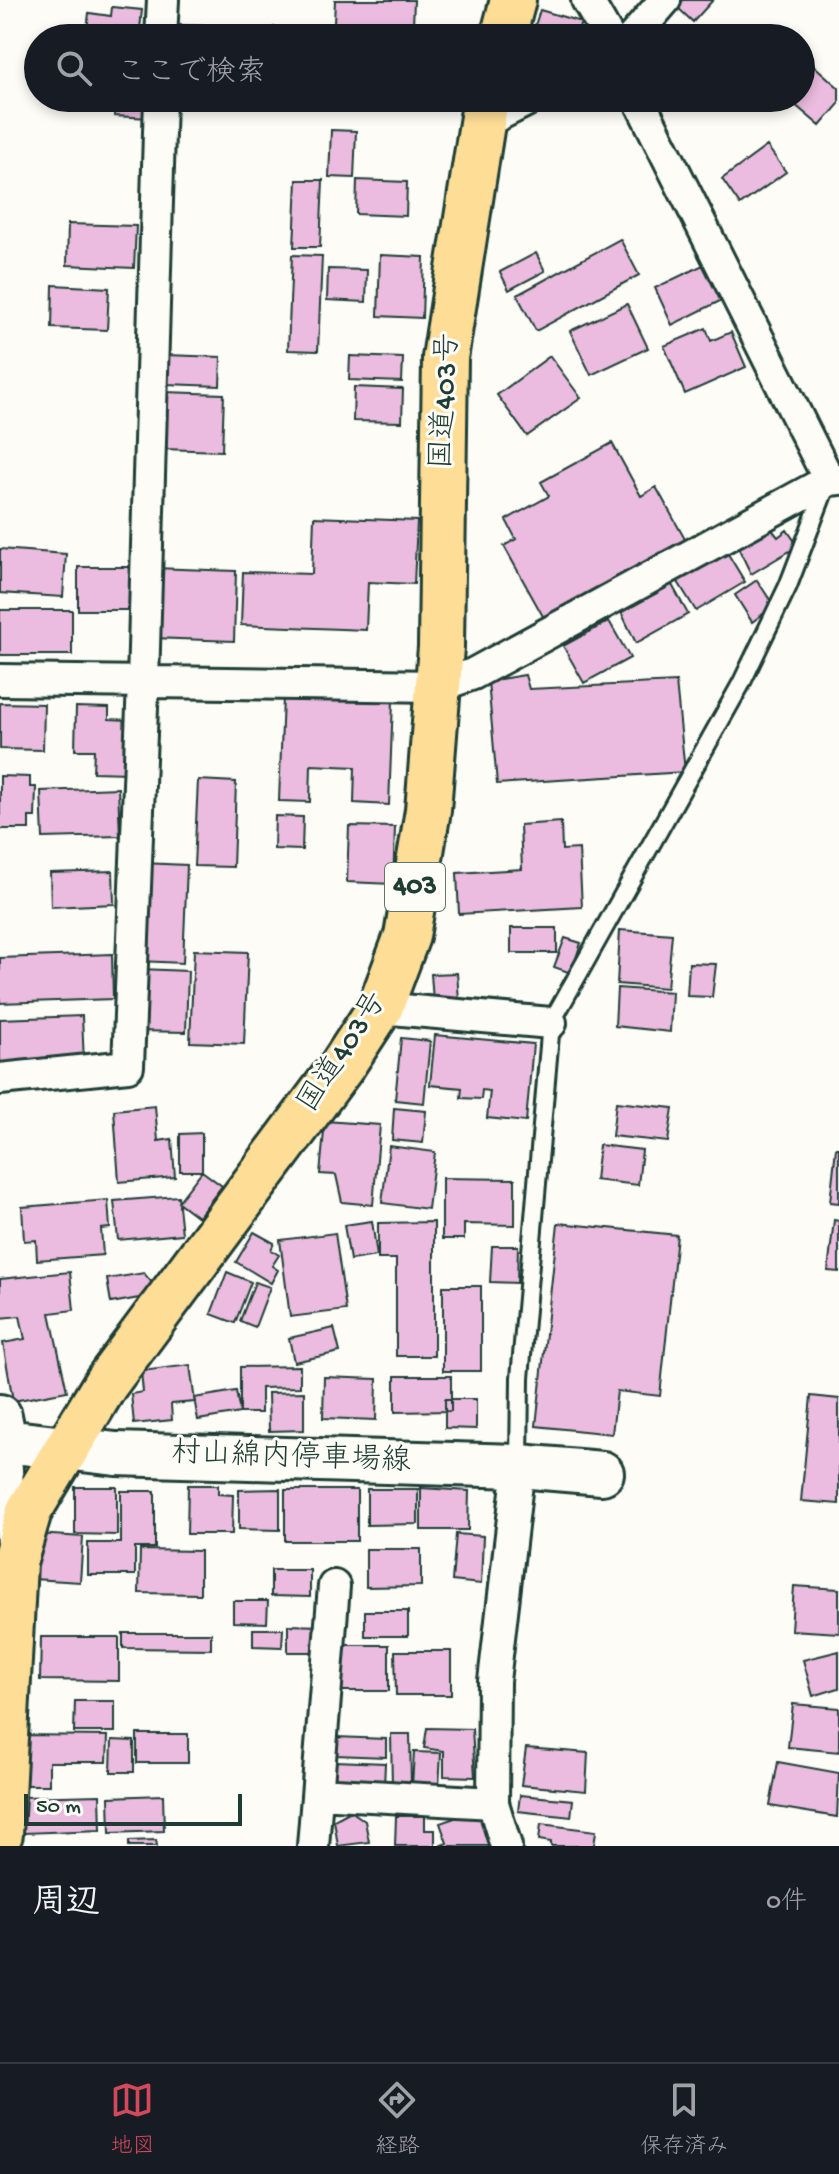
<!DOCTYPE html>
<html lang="ja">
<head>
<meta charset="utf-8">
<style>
	:root { --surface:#171b24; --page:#20242c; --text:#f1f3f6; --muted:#9ea1a6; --line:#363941; --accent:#d1495b }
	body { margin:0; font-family:"Gochi Hand","Klee One",sans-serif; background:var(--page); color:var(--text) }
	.scale { position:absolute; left:24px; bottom:20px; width:218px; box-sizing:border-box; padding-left:8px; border:4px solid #1f3d34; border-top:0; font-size:22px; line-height:28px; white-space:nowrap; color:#1f3d34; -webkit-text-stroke:6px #fdfcf7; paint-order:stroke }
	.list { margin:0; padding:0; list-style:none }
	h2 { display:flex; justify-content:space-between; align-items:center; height:104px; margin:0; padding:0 32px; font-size:34px }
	h2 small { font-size:26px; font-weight:400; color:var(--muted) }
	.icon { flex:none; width:44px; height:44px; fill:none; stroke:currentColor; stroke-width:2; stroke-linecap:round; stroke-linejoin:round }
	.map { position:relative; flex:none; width:839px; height:1846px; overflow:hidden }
	.search { position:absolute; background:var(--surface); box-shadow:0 4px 12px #0003; left:24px; right:24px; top:24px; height:88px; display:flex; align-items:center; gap:20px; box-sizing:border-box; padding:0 28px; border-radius:44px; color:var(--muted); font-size:30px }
	.sheet { height:216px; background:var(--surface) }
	nav { display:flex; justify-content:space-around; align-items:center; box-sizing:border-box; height:112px; border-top:2px solid var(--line); background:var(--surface); font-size:22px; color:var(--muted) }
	nav a { display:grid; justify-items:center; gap:4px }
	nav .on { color:var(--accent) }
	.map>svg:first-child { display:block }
</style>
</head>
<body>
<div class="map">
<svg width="839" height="1846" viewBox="0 0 839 1846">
	<rect width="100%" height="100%" fill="#fdfcf7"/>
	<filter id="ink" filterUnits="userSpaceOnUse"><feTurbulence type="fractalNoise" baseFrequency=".0125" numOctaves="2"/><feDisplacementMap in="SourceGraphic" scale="16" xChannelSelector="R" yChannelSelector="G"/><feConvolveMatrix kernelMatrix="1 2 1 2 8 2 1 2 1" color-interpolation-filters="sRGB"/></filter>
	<g filter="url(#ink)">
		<!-- building -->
		<path fill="#ebbcdf" stroke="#1f3d34" stroke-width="2" d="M335,0H414L413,26L334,23Z
			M683,0H713L693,22L677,7Z
			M112,7L142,10L139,38H86L89,13L111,16Z
			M540,10L581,22L576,38H531Z
			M656,22L670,34L666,38H641Z
			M175,25L242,27V38H174Z
			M274,27L318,28L317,38H274Z
			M336,30L385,32V38H336Z
			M391,32L446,34V38H391Z
			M810,62L839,88V104L820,126L787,98H801V72Z
			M115,98H150V118L114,116Z
			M331,130L356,131L354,178L329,177Z
			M767,146L786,172L740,205L722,179Z
			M297,180H323L320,247H294Z
			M357,180L407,182L406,216L356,214Z
			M68,224L136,226L134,268L67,265Z
			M620,239L639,275L536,331L517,295Z
			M536,253L545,271L509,290L500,272Z
			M292,255L322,256L318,351L288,350Z
			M380,255L424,257L422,318L378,316Z
			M705,264L722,300L672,325L655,288Z
			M328,269L367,270L366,302L327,300Z
			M53,285L109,288L107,330L52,328Z
			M627,304L648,348L591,375L570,331Z
			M706,328L711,341L731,332L746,367L685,394L664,346Z
			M166,355L221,357L220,386L166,384Z
			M350,356L403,358L402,382L349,380Z
			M550,356L581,398L527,436L497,395Z
			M354,387L403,389L402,422L353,421Z
			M164,392L224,394L222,451L162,449Z
			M612,443L641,496L656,487L686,541L545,620L504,546L516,539L506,520L549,496L541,482Z
			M314,517L417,521L414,584L368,582L366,630L241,625L243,572L312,574Z
			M769,526L778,537L787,530L798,546L751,574L738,547Z
			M0,549L66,554L63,597L0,593Z
			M725,549L745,582L696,611L675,577Z
			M78,567H135V610H78Z
			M154,568L236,571L234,641L152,638Z
			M757,580L774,606L752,622L735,595Z
			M671,583L688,614L636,643L621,612Z
			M0,610H72V655H0Z
			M609,621L630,658L584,683L563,646Z
			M525,675L529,689L676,682L685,772L497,784L488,681Z
			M283,697L393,701L389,805L354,803L355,767L311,765L310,802L279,801Z
			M0,703L44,704L43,750L0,749Z
			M76,707L109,708V719L130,720L129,773L93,772L94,750H75Z
			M0,776L30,777V787H36L35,817H29V829H0Z
			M198,780L236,782L233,867L194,866Z
			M118,788L120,836L43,838L41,791Z
			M275,816L303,817L302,850L274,849Z
			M561,822L562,850L579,849L582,907L459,914L457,873L522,869L520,825Z
			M349,826L395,827L393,884L347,882Z
			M142,863L187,865L183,963L139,961Z
			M113,871L114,904L51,907L50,873Z
			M511,928H557V953H511Z
			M620,930L672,934L667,988L617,984Z
			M565,938L581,943L571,973L554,967Z
			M194,950L248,952L244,1044L190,1042Z
			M112,954L113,999L0,1003V958Z
			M689,963L716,964L712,997L687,996Z
			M140,969L188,971L186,1032L137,1031Z
			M457,973L459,1000L433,1001L431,974Z
			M617,988L672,992L670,1032L615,1026Z
			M82,1016L84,1064L0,1067V1019Z
			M435,1035L533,1044L526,1122L487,1118L490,1091L482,1090L481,1099L461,1098L462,1088L430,1085Z
			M401,1038L430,1041L424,1103L395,1100Z
			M616,1102L673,1108L668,1142L612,1136Z
			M155,1106L158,1141L172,1139L175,1177L119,1182L114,1110Z
			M394,1108L426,1111L423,1143L392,1140Z
			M325,1121L380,1125L373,1205L342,1202L336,1175L320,1174Z
			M202,1133V1171H180V1134Z
			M599,1145L642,1150L638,1185L595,1180Z
			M389,1146L435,1152L428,1209L382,1203Z
			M836,1148H839V1203L830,1202Z
			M202,1171L222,1186L198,1217L178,1202Z
			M442,1178L515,1179V1225L464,1224V1239H442Z
			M178,1196L182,1234L118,1240L114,1201Z
			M108,1200L110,1228L101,1229L103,1255L37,1260L36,1240L24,1241L22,1207Z
			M834,1220L839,1221V1272L828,1271Z
			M372,1221L377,1256L350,1260L344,1225Z
			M434,1222V1356H396V1259H378V1223Z
			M558,1223L677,1235L660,1396L617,1391L612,1434L536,1426Z
			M254,1232L274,1243L271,1250L279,1255L272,1266L278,1270L271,1283L236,1262Z
			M335,1233L346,1310L290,1317L280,1240Z
			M492,1246H518L517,1283L490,1282Z
			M70,1272L74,1310L50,1313L67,1391L13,1401L3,1343L25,1339L20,1316L0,1318V1279Z
			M227,1272L251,1282L235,1323L211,1314Z
			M144,1273L152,1283L139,1298L111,1303L107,1279Z
			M255,1282L270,1287L255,1327L240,1321Z
			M443,1286H481V1371H443Z
			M334,1328L340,1352L294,1362L289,1338Z
			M190,1365L195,1402L171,1404L172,1420L134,1424L131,1394L143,1392L141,1371Z
			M300,1366V1387L261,1388V1413H240V1367Z
			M395,1376H451V1411L395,1412Z
			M324,1377L377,1379L376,1420L323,1418Z
			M236,1391L240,1413L198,1420L194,1398Z
			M304,1392V1430L269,1431L268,1393Z
			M811,1396L839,1399V1504L801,1501Z
			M445,1399H476V1429L445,1428Z
			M188,1485H218V1494L233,1495L232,1534H187Z
			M75,1487H117V1535L75,1534Z
			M421,1488L469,1491L468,1530H421Z
			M280,1489V1530L239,1529V1490Z
			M367,1489H418V1524L367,1525Z
			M285,1490H357V1541H285Z
			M121,1491H155V1548H135V1575H88V1543H121Z
			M36,1534L83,1537L80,1582L33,1579Z
			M456,1534L483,1536L481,1584L452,1581Z
			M366,1549H421V1586L366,1587Z
			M140,1550L200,1551V1594L139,1593Z
			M271,1570H310V1597L271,1596Z
			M794,1586L839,1589V1633L791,1630Z
			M233,1601H268L267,1623L233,1622Z
			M365,1611H408V1636H365Z
			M288,1625L322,1626L321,1652H288Z
			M253,1629H283L282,1647L253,1646Z
			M123,1633H211V1649L123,1648Z
			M41,1637H119V1681L40,1680Z
			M343,1645H389V1691H342Z
			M395,1651H451V1695H396Z
			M839,1651V1688L813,1696L803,1660Z
			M75,1701H115V1732H74Z
			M793,1704L839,1708V1752L788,1747Z
			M427,1728L472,1729L475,1777L444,1776V1751L424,1748Z
			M137,1734H188V1763H137Z
			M391,1734H410L411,1785L392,1786Z
			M18,1735L108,1736L107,1762H49V1785H18Z
			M336,1737L386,1739V1757L335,1755Z
			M112,1740L134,1741V1772H111Z
			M526,1748L588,1753L586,1791L521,1785Z
			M414,1752L441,1753L439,1787L412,1786Z
			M335,1761L385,1763L384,1787L334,1784Z
			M778,1762L839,1773L837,1817L770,1806Z
			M100,1795L101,1830L24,1833L23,1797Z
			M163,1795L164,1831L110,1833L109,1797Z
			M520,1795L573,1800L571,1817L518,1811Z
			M487,1807L500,1846H439L447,1843L440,1823Z
			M351,1811L365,1821L369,1842L338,1846L334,1820Z
			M396,1816H425V1830H435V1846H395Z
			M541,1824L596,1831L594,1846H551V1842L539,1840Z
			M156,1840L157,1846H129V1841Z"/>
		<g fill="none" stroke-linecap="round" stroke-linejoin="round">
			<!-- service casing -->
			<g stroke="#1f3d34" stroke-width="22">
				<path id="service" d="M519,1464L520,1378L551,1023L741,684L788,586L828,481"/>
			</g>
			<!-- minor casing -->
			<g stroke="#1f3d34" stroke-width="36">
				<path id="minor" d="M587,0L609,38
					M161,38L163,0
					M632,38L665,0
					M638,98L829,480
					M481,124L532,98
					M0,680L439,686L473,674L829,480L839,479
					M380,1008L551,1023
					M0,1079L128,1066L143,682L160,98
					M5,1441L12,1543
					M318,1793L493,1803
					M313,1846L334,1586
					M506,1846L493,1803L494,1681L519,1466"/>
			</g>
			<!-- secondary casing -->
			<g stroke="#1f3d34" stroke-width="48">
				<path id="secondary" d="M0,1416L5,1441L116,1454L519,1466L602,1473"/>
			</g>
			<!-- trunk casing -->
			<g stroke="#1f3d34" stroke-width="50">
				<path id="trunk" d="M503,38L513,0
					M0,1834L14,1563L29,1511L106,1383L342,1066L380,1008L407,936L428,810L441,647L445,358L486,98"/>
			</g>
			<!-- service -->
			<use href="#service" stroke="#fdfcf7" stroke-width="16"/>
			<!-- minor -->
			<use href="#minor" stroke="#fdfcf7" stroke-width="30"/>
			<!-- secondary -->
			<use href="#secondary" stroke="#fdfcf7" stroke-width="42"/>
			<!-- trunk -->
			<use href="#trunk" stroke="#fedd96" stroke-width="44"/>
		</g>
	</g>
	<g text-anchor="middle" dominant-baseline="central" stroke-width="6" stroke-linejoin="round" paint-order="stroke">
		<!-- shield labels -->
		<rect fill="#fdfcf7" stroke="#62766e" stroke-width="2" x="385" y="863" width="60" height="48" rx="6"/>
		<g font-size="28" font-weight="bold" fill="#1f3d34">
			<text x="415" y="887">403</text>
		</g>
		<!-- street labels -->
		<g font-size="30" fill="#1f3d34" stroke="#fdfcf7">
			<text transform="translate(447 401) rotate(-87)">国道403号</text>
			<text transform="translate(344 1053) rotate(-57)">国道403号</text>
			<text transform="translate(291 1459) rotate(2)">村山綿内停車場線</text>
		</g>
	</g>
</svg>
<div class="scale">50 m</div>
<div class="search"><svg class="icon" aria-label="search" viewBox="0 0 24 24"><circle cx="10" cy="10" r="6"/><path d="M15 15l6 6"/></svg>ここで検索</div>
</div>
<section class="sheet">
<h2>周辺<small>0件</small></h2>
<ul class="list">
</ul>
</section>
<nav>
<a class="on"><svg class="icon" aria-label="map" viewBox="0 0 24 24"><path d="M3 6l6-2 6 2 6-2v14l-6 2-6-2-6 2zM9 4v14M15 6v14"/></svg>地図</a>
<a><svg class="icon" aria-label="directions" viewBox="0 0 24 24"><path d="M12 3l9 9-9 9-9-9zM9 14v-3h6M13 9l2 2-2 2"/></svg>経路</a>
<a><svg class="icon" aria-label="saved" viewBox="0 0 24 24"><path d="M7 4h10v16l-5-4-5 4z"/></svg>保存済み</a>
</nav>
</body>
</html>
